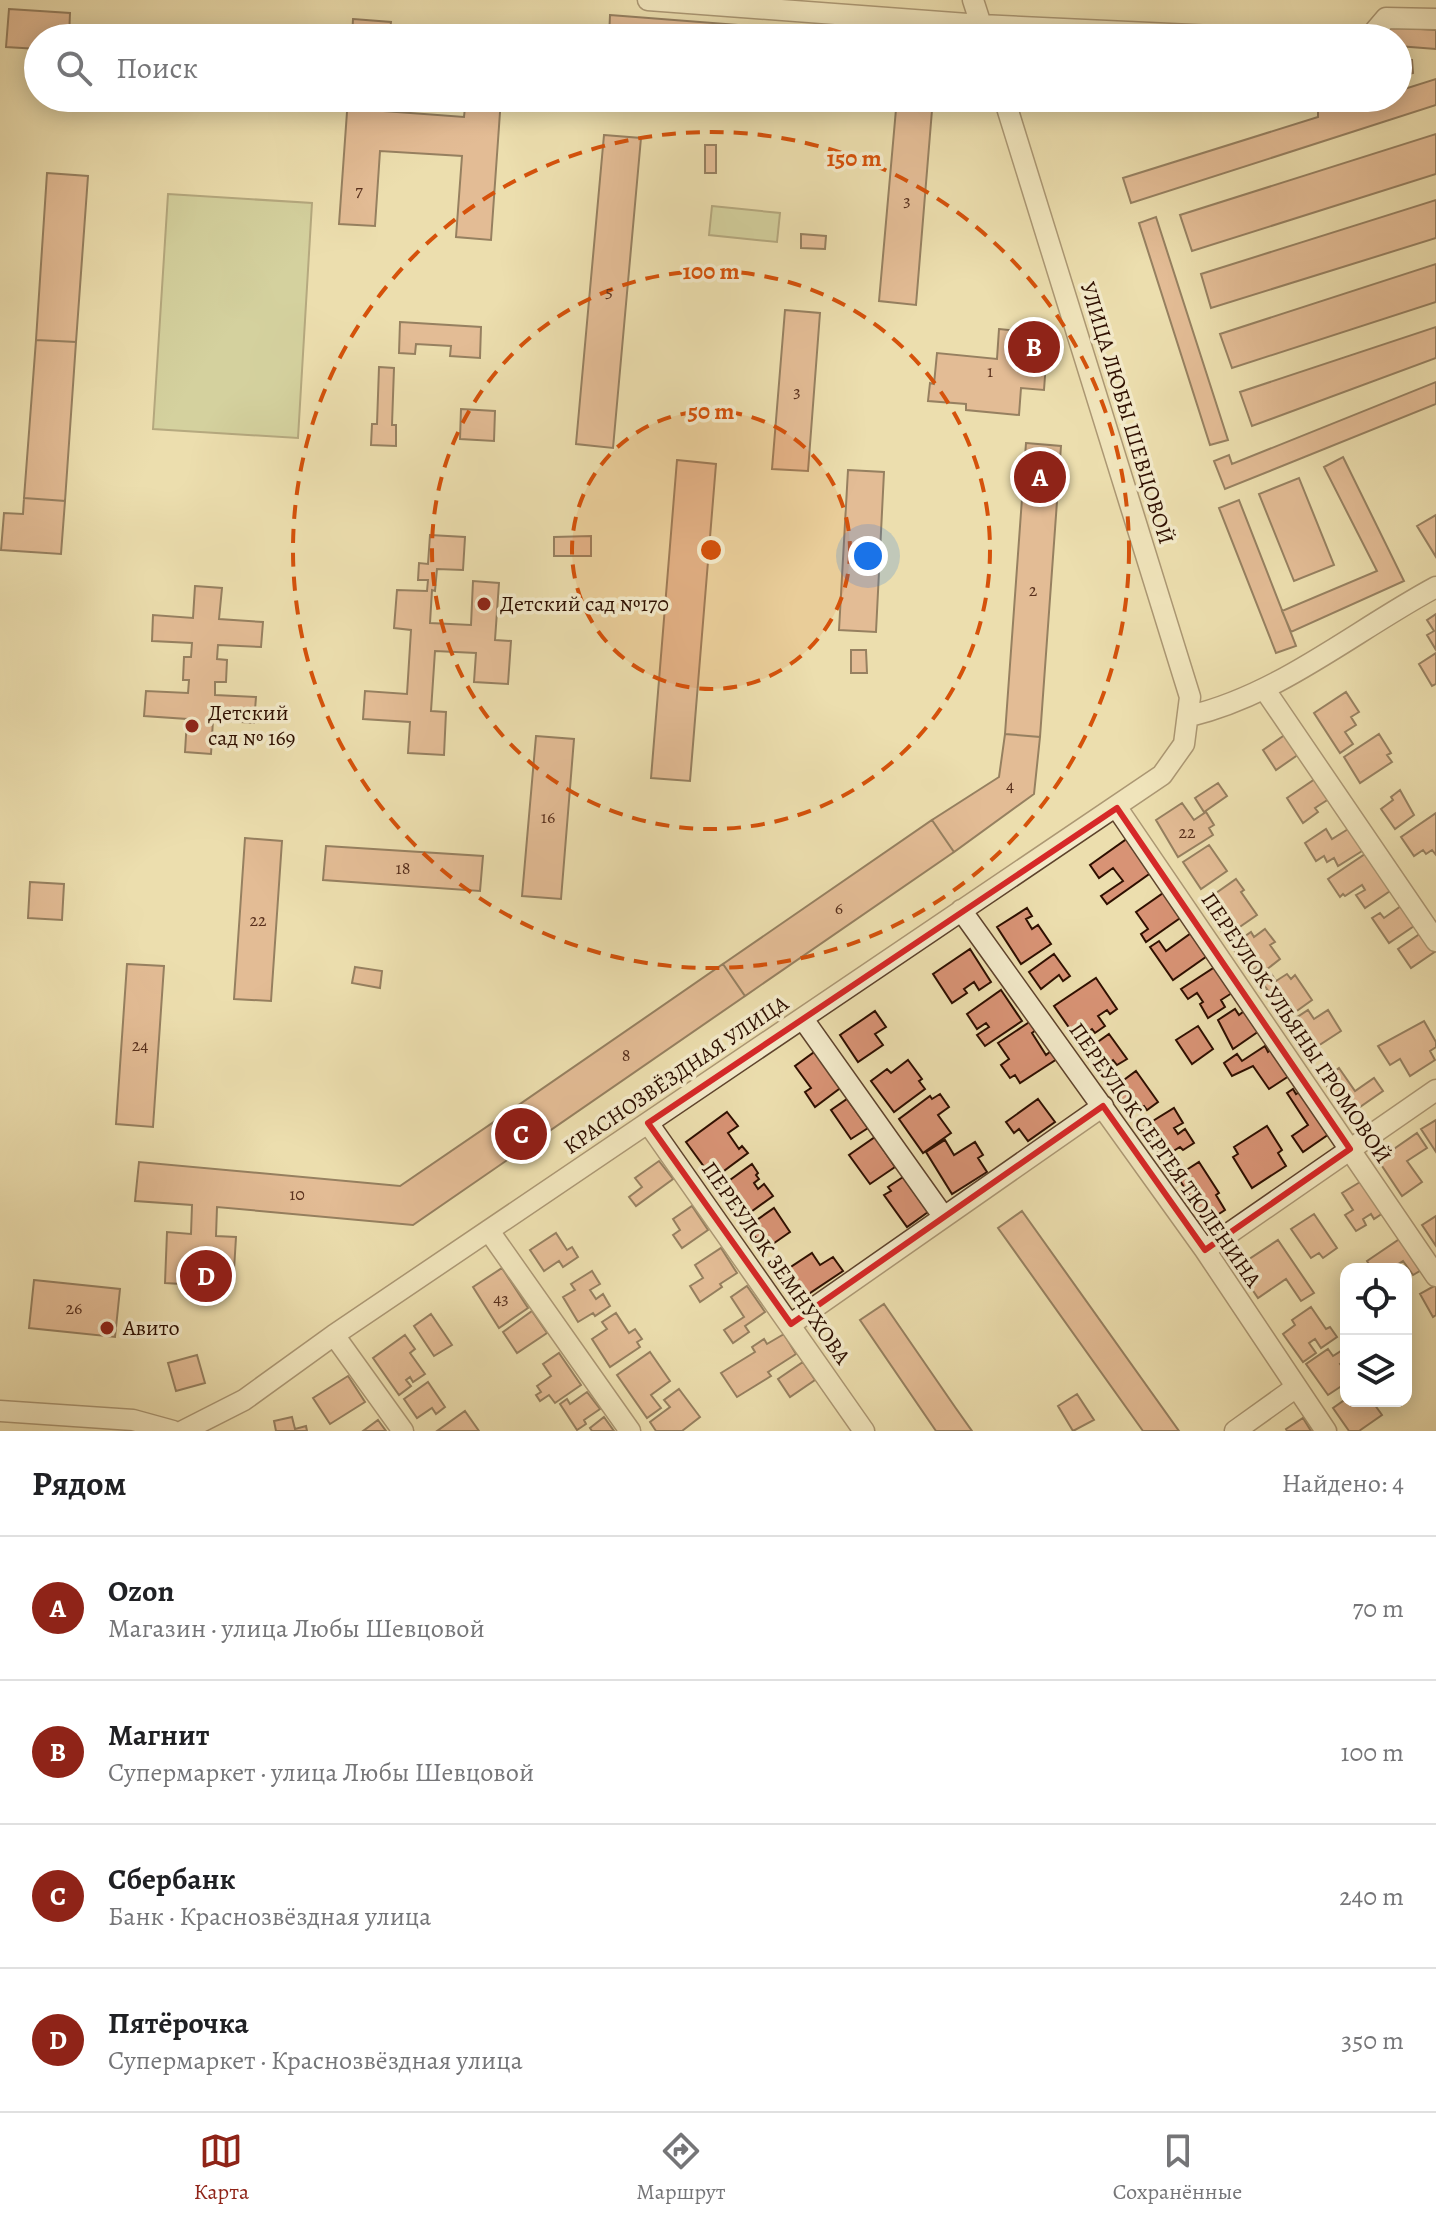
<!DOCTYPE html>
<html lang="ru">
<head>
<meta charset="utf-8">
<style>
	:root { --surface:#fff; --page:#f2f2f2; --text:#202124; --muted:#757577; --line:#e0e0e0; --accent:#8f2418 }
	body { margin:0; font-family:Alegreya,serif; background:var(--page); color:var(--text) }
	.controls { position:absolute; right:24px; bottom:24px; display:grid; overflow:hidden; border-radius:16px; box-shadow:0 4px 20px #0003 }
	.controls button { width:72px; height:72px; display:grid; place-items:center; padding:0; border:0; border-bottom:2px solid var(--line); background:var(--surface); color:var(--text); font:40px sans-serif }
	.you { position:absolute; left:868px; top:556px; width:28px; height:28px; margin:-20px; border:6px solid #fff; border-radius:50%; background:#1a73e8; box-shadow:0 0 0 12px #1a73e833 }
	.badge { display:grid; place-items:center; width:52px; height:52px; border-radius:50%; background:var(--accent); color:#fff; font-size:26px; font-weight:700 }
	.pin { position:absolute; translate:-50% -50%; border:4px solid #fff; box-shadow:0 2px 8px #0006 }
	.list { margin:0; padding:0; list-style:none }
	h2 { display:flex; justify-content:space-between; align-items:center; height:104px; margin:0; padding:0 32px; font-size:34px }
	h2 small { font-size:26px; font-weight:400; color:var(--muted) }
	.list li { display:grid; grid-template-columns:52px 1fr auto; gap:24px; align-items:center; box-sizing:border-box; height:144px; padding:0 32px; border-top:2px solid var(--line) }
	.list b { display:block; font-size:30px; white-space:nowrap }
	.list p { margin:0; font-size:26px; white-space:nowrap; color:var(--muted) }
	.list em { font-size:26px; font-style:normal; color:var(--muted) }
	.icon { flex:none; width:44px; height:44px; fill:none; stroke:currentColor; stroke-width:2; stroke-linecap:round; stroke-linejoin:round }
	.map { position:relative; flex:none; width:1436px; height:1431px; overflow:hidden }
	.search { position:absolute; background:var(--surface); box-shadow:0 4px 20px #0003; left:24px; right:24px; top:24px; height:88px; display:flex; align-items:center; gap:20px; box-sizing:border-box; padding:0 28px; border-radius:44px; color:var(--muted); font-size:30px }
	.sheet { height:680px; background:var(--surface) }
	nav { display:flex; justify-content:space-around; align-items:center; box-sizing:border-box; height:112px; border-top:2px solid var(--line); background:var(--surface); font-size:22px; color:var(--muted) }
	nav a { display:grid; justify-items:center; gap:4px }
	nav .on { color:var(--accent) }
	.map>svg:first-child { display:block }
</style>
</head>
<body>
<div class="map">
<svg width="1436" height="1431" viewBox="0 0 1436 1431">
	<rect width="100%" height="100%" fill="#ecdeae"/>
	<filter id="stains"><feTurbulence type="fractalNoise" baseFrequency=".0025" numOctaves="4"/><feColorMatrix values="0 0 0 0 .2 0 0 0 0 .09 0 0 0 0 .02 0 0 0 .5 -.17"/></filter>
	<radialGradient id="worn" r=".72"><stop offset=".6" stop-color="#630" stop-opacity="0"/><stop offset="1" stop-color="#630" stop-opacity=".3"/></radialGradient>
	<!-- green -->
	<path fill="#b7c18a" stroke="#726845" stroke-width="2" d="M168,194L312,203L298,438L153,429Z
		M712,206L780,213L777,242L709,235Z"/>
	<!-- building -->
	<path fill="#d89375" stroke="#2e0f00" stroke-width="2" d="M9,9L70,13L69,38H38V49L6,47Z
		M610,15L879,36V38H609Z
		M353,19L391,22L389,38H352Z
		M1390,27L1436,30V49L1398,46V38H1389Z
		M470,34L505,36V38H470Z
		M1398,60H1412L1413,73L1398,77Z
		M1436,79V105L1131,203L1123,178L1318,117V98H1355L1356,105L1376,98H1398V91Z
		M348,98H385L384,111L464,117L466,98H501L491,240L456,237L462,156L380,151L375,226L339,224Z
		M897,98H933L916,305L879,301Z
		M1436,134V174L1192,251L1180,215Z
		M604,135L641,138L613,448L576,444Z
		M705,145H716V173H705Z
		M47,173L88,176L76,342L36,340Z
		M1436,200V238L1211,308L1201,274Z
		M1156,217L1228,440L1210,445L1139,223Z
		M801,234L826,236L825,249L801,248Z
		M1436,264V302L1232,368L1220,334Z
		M785,310L820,313L808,471L772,469Z
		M400,322L481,327L480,358L450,356L451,346L416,344L415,354L399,353Z
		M1436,327V358L1252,426L1240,392Z
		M999,329L1048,334L1044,390L1021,388L1019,415L966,410V404L928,401L930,383L934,384L937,353L997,359Z
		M36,340L76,342L65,501L24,498Z
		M379,367L394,368L392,425H396V446L371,445L372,424H377Z
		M1436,382V404L1225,489L1214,461L1229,455L1232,464Z
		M461,409L495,411L494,441L460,439Z
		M1026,443L1061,446L1040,737L1005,734Z
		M1343,457L1404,581L1291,632L1282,611L1377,571L1324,467Z
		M677,460L716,464L690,781L651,778Z
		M848,470L884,472L876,632L839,630Z
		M1299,478L1334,565L1294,581L1259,494Z
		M24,498L65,501L61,554L1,550L4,513L23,514Z
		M1239,500L1296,646L1276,653L1219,508Z
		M1436,515V557L1417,526Z
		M430,535L465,537L463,570L437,569L435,591L432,590L430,623L471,625L473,581L499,583L495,640L511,641L508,684L474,682L476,653L435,651L431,711L446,712L444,755L408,753L410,722L363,719L365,691L407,694L411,630L394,628L397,590L427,591L428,580H418L419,563L428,564Z
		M591,536V556H554V537Z
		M195,586L222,588L219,619L263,622L261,647L218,645L217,659L227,660L226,682H215V695L256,697L254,723L213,720L211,754L185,752L187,719L144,716L146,691L188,693L189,680H183L184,657H191L192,643L152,641L153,615L193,618Z
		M1436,614V650L1427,635L1434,631L1427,620Z
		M851,650H866L867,673H851Z
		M1436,653V684L1432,686L1419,664Z
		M1346,692L1359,712L1351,717L1356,725L1345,732L1353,744L1340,753L1314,713Z
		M1289,732L1302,752L1276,770L1263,750Z
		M1005,734L1040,737L1034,794L954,852L932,820L999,777Z
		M1379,734L1391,753L1387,755L1392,762L1360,783L1344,757Z
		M536,736L574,739L561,899L522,896Z
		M1318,777L1332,797L1315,808L1318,812L1303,823L1287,798Z
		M1218,783L1227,796L1204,812L1195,798Z
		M1400,790L1414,815L1395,829L1381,809L1393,800L1391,797Z
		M1182,803L1194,820L1206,812L1214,825L1209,828L1213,835L1178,857L1156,820Z
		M1436,813V855L1432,850L1426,854L1423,850L1414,856L1401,837Z
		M932,820L954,852L745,996L723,964Z
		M1353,826L1367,848L1338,866L1334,858L1327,862L1324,856L1316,861L1305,843L1326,829L1332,839Z
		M245,838L282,841L271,1001L234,999Z
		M1128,838L1152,872L1107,904L1101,896L1123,881L1113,868L1099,878L1090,865Z
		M1209,845L1227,871L1201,889L1183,862Z
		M326,846L483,856L480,891L323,880Z
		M1371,850L1396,887L1365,908L1356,895L1365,890L1362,885L1345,896L1343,894L1340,897L1328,879Z
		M1236,879L1244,890L1241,892L1257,915L1225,937L1202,903Z
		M30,882L64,884L62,920L28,918Z
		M1166,891L1183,916L1146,942L1141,934L1148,929L1136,912Z
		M1404,904L1417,924L1389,943L1372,918L1380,913L1384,918Z
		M1027,908L1032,916L1026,919L1032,929L1038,925L1051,944L1021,964L997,927Z
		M1265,929L1275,942L1270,945L1280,959L1266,970L1262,964L1250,972L1231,946L1251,932L1254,937Z
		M1194,931L1210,954L1173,980L1150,947L1159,941L1166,951Z
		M1424,931L1436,951L1411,968L1398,949Z
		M970,949L991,982L979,990L974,982L964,989L967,993L952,1003L933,974Z
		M1054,954L1070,976L1063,981L1059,975L1041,989L1029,972Z
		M127,964L164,966L153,1127L116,1124Z
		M723,964L745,996L529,1145L507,1113Z
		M1218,965L1235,991L1221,1000L1225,1007L1208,1018L1200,1004L1203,1002L1197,993L1188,999L1181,989Z
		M355,967L382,971L380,988L352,983Z
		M1287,974L1291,979L1295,975L1312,1000L1287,1018L1262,982L1272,975L1276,981Z
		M1096,978L1117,1009L1110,1014L1107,1010L1098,1016L1105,1026L1095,1033L1092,1029L1077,1039L1054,1006Z
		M1001,990L1022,1021L985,1046L977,1035L989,1027L986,1023L977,1029L967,1014Z
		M1248,1008L1262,1029L1233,1049L1218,1020L1235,1009L1239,1015Z
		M1308,1010L1314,1019L1328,1010L1341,1031L1304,1055L1285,1025Z
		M875,1011L886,1027L875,1034L883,1045L858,1062L840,1035Z
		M1031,1021L1036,1030L1032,1033L1046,1055L1051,1051L1057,1059L1020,1083L1015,1075L1010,1078L1001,1065L1009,1059L998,1043Z
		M1424,1021L1436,1042V1047L1430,1051L1435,1060L1410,1076L1400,1059L1390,1065L1378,1046Z
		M1198,1026L1213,1049L1192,1064L1176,1040Z
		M1109,1034L1127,1059L1117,1065L1113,1060L1099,1070L1085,1051Z
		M1265,1046L1268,1052L1275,1047L1292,1074L1269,1089L1253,1066L1232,1076L1224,1063L1237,1054L1242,1061Z
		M817,1050L843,1086L815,1107L805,1092L811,1088L795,1066Z
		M908,1060L922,1079L919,1081L925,1089L894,1112L871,1081L887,1069L891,1073Z
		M1339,1068L1355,1091L1374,1078L1383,1091L1347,1116L1323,1080Z
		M1136,1071L1158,1102L1147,1110L1144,1106L1132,1114L1113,1088Z
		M1293,1089L1296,1094L1304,1089L1332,1132L1303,1152L1292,1136L1308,1125L1287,1093Z
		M940,1094L949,1107L938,1115L951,1133L923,1153L899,1119L930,1096L932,1099Z
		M847,1099L868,1128L851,1139L831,1110Z
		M1038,1099L1055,1122L1028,1141L1019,1129L1014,1133L1006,1122Z
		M1174,1108L1183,1123L1174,1128L1178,1134L1185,1129L1194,1143L1183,1150L1180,1147L1162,1158L1143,1127Z
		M727,1112L738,1126L728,1133L739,1149L742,1146L748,1153L713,1179L686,1142Z
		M507,1113L529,1145L413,1225L217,1207L216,1236L236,1237L233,1287L165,1283L167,1232L191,1234L192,1205L135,1201L139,1162L400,1186Z
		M1436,1120V1152L1421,1129Z
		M1267,1126L1282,1150L1278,1153L1286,1166L1252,1188L1233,1157L1238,1154L1234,1147Z
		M1417,1133L1427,1148L1407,1161L1422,1182L1402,1196L1378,1160Z
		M875,1137L895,1167L870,1184L849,1155Z
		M945,1140L954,1155L975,1142L983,1155L978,1158L987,1172L952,1194L926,1152Z
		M659,1161L673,1179L636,1206L629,1197L642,1187L635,1178Z
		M1199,1162L1219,1193L1216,1195L1225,1210L1206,1222L1177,1176Z
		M752,1164L758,1173L756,1175L759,1179L754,1183L758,1189L764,1184L773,1196L741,1219L719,1188Z
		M903,1177L928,1212L907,1227L884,1195L891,1191L888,1187Z
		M1365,1179L1386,1211L1374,1219L1371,1214L1363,1219L1366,1225L1356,1231L1345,1215L1353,1210L1342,1193Z
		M692,1206L708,1230L682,1248L673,1235L680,1230L673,1219Z
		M774,1208L790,1232L770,1246L767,1242L761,1246L748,1226Z
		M1022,1211L1179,1431H1143L998,1228Z
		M1314,1214L1337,1248L1323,1258L1319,1253L1311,1258L1291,1229Z
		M1436,1216V1246L1422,1225Z
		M556,1233L567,1250L572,1247L578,1257L563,1267L559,1261L544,1271L530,1250Z
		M1404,1236L1425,1268L1413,1275L1403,1261L1390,1269H1372L1367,1261Z
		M1278,1240L1314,1293L1301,1301L1286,1279L1258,1298L1237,1267Z
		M721,1248L737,1273L720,1284L722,1287L700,1302L690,1286L703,1278L695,1265Z
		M812,1253L820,1265L833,1257L843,1271L798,1301L780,1274Z
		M502,1268L528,1308L499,1328L473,1287Z
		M592,1271L600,1284L590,1290L596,1299L603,1294L610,1306L595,1316L593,1313L578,1322L563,1297L575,1290L571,1284Z
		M34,1280L120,1289L115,1337L29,1328Z
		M1436,1285V1315L1433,1317L1420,1294Z
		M747,1286L765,1312L745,1326L749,1332L733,1343L724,1330L744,1317L731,1297Z
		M884,1304L955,1407L972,1431H936L860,1320Z
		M1311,1307L1326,1329L1330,1327L1337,1337L1321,1348L1315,1339L1309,1343L1316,1353L1303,1362L1283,1334L1295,1325L1292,1320Z
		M532,1311L547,1333L517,1353L503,1332Z
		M616,1313L629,1333L635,1329L642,1339L637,1342L640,1347L610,1367L592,1339L607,1329L602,1322Z
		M431,1314L452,1345L434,1356L414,1326Z
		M784,1334L796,1354L768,1372L771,1376L737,1397L721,1373L755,1352L752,1347L764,1339L767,1344Z
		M405,1335L415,1349L410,1353L425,1374L413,1382L410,1377L406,1380L411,1386L399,1395L373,1358Z
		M1328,1349L1333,1356L1341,1351L1346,1359L1340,1364L1346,1372V1383L1328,1395L1306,1364Z
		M650,1352L670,1381L651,1395L661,1408L647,1418L617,1375Z
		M559,1353L581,1385L555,1403L549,1395L540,1401L536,1395L541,1392L537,1386L551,1376L543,1364Z
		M197,1355L205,1383L176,1391L168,1363Z
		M803,1362L815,1380L790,1397L778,1379Z
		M348,1376L365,1402L330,1424L313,1398Z
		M428,1382L445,1407L436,1414L432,1408L417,1418L404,1399Z
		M679,1389L700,1417L682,1431H656L650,1422L670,1407L664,1400Z
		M587,1392L600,1409L584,1420L586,1424L577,1430L560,1404L567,1399L570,1404Z
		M1077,1394L1094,1420L1073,1431L1058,1406Z
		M1346,1399V1401H1372L1382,1415L1359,1431H1349L1333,1408Z
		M465,1411L479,1431H437Z
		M292,1417L295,1429L306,1426L307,1431H276L274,1421Z
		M604,1417L614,1431H592L590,1428Z
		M1303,1418L1311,1431H1287L1286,1429Z
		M378,1420L386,1431H363Z"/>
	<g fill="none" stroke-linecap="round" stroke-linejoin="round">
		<!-- minor casing -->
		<g stroke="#5e432c" stroke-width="23">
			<path id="minor" d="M648,0L981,25L1256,38
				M973,0L984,34
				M1369,38L1386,18L1436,19
				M1265,690L1436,941
				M1190,716C1281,694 1354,631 1436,587
				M1117,808L1436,1276
				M961,910L1205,1250L1326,1431
				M803,1019L943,1216
				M648,1123L864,1431
				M489,1231L630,1431
				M1205,1250L1436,1090
				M791,1324L1103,1106
				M334,1335L403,1431
				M0,1411L133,1420L173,1431
				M183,1431L244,1400L334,1335L1162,775L1184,744L1190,697L1004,98
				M1235,1431L1295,1388"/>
		</g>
		<!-- minor -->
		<use href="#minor" stroke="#f3eaca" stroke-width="20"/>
	</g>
	<!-- marked area -->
	<path d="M0 0H1436V1431H0ZM1117,808L1350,1149L1205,1250L1103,1106L791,1324L648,1123Z" fill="#ecdeae" fill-opacity=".55" fill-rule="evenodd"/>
	<path fill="none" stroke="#d62828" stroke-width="6" stroke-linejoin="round" d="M1117,808L1350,1149L1205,1250L1103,1106L791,1324L648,1123Z"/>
	<!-- distance rings -->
	<circle cx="711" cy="550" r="139" fill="#d5520b" fill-opacity=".12"/>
	<g fill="none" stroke="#d5520b" stroke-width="4" stroke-dasharray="14 10">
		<circle cx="711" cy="550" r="139"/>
		<circle cx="711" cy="550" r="279"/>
		<circle cx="711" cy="550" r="418"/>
	</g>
	<!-- markers -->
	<g fill="#8f2418" stroke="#f3eaca" stroke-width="3">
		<circle cx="484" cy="604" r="8"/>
		<circle cx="192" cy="726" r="8"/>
		<circle cx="107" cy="1328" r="8"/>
	</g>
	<g text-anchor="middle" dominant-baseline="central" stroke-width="7" stroke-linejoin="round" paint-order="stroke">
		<!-- number labels -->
		<g font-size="18" fill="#58301d">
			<text x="359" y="190">7</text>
			<text x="907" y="200">3</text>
			<text x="609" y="291">5</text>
			<text x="990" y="371">1</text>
			<text x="797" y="391">3</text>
			<text x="1033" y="590">2</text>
			<text x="1010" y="785">4</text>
			<text x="548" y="817">16</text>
			<text x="1187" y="832">22</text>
			<text x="403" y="868">18</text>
			<text x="839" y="908">6</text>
			<text x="258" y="920">22</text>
			<text x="140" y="1045">24</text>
			<text x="626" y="1055">8</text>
			<text x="297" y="1194">10</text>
			<text x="501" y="1298">43</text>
			<text x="74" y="1308">26</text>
		</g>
		<!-- street labels -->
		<g font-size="22" fill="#2e0f00" stroke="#f3eaca">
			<text transform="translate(1127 413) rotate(73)">УЛИЦА ЛЮБЫ ШЕВЦОВОЙ</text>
			<text transform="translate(1296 1028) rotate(56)">ПЕРЕУЛОК УЛЬЯНЫ ГРОМОВОЙ</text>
			<text transform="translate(676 1075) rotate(-34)">КРАСНОЗВЁЗДНАЯ УЛИЦА</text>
			<text transform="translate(1165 1155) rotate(55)">ПЕРЕУЛОК СЕРГЕЯ ТЮЛЕНИНА</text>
			<text transform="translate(776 1263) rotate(55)">ПЕРЕУЛОК ЗЕМНУХОВА</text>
		</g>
		<!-- poi labels -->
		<g font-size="22" fill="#2e0f00" stroke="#f3eaca" text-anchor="start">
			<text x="500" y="604">Детский сад №170</text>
			<text x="208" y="713">Детский<tspan x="208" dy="25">сад № 169</tspan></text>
			<text x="123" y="1328">Авито</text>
		</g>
	</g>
	<circle cx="711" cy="550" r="12" fill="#d5520b" stroke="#f3eaca" stroke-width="4"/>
	<g font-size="24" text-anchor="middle" font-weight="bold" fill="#d5520b" stroke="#f3eaca" stroke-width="7" stroke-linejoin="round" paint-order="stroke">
		<text x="854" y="166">150 m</text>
		<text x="711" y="279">100 m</text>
		<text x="711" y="419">50 m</text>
	</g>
	<rect width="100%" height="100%" filter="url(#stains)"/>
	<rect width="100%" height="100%" fill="url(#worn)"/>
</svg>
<div class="controls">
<button><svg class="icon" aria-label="locate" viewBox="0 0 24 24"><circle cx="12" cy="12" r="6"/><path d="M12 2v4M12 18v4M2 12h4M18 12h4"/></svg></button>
<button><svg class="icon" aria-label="layers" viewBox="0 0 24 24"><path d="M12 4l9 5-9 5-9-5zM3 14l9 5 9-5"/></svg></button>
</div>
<div class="you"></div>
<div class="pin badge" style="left:1040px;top:477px">A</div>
<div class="pin badge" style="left:1034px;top:347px">B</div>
<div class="pin badge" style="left:521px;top:1134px">C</div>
<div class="pin badge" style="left:206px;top:1276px">D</div>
<div class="search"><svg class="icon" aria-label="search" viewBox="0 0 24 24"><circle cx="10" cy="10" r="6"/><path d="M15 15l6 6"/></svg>Поиск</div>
</div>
<section class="sheet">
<h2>Рядом<small>Найдено: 4</small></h2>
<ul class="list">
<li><span class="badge">A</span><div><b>Ozon</b><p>Магазин · улица Любы Шевцовой</p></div><em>70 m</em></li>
<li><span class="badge">B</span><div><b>Магнит</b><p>Супермаркет · улица Любы Шевцовой</p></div><em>100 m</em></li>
<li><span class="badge">C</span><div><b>Сбербанк</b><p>Банк · Краснозвёздная улица</p></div><em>240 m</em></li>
<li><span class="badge">D</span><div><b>Пятёрочка</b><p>Супермаркет · Краснозвёздная улица</p></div><em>350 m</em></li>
</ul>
</section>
<nav>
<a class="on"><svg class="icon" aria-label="map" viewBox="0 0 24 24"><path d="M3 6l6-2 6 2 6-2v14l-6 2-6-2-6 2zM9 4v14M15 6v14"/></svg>Карта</a>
<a><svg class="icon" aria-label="directions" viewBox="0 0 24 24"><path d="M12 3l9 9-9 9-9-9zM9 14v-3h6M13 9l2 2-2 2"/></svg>Маршрут</a>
<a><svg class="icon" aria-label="saved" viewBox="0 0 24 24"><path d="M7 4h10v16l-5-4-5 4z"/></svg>Сохранённые</a>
</nav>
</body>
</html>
